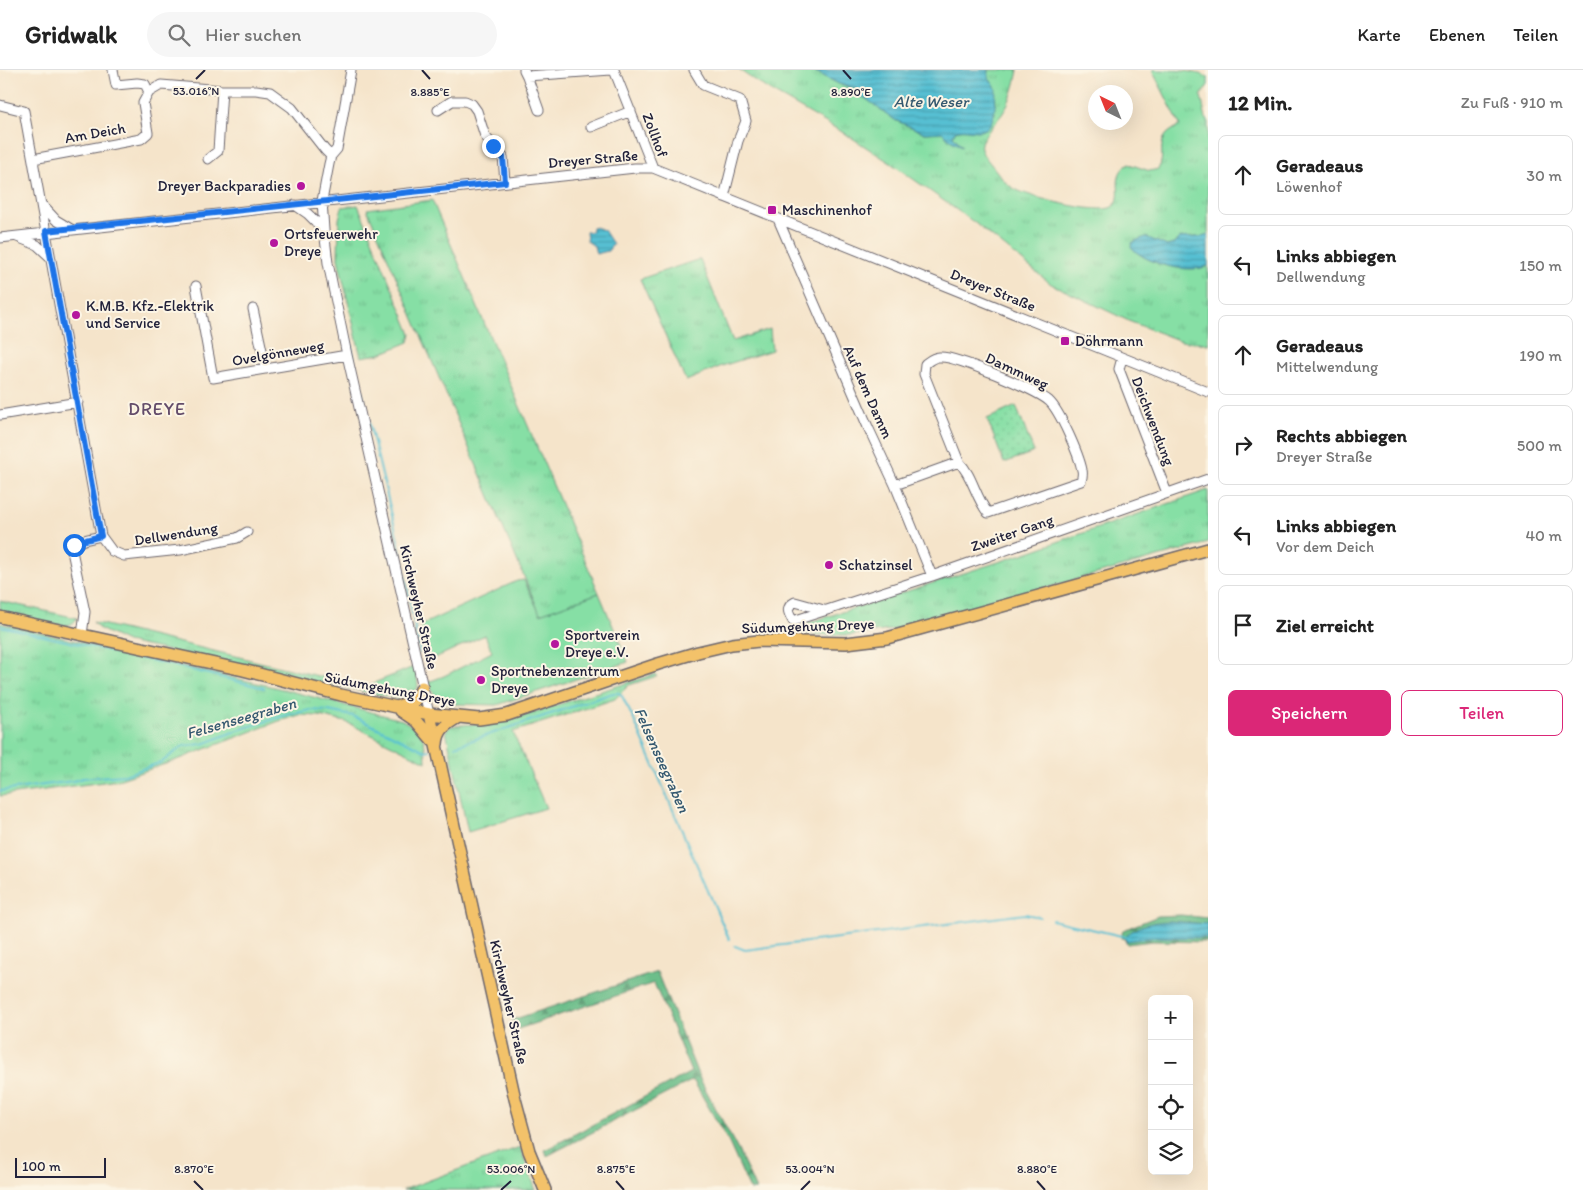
<!DOCTYPE html>
<html lang="de">
<head>
<meta charset="utf-8">
<style>
	:root { --surface:#fff; --page:#f6f6f6; --text:#222; --muted:#767676; --line:#e0e0e0; --accent:#db2777 }
	body { margin:0; font-family:Itim,sans-serif; background:var(--page); color:var(--text) }
	.controls { position:absolute; right:15px; bottom:15px; display:grid; overflow:hidden; border-radius:8px; box-shadow:0 5px 20px #0002 }
	.controls button { width:45px; height:45px; display:grid; place-items:center; padding:0; border:0; border-bottom:1px solid var(--line); background:var(--surface); color:var(--text); font:25px sans-serif }
	.compass { position:absolute; left:1088px; top:15px; width:45px; height:45px; border-radius:50%; background:var(--surface); box-shadow:0 5px 20px #0002; rotate:317deg }
	.scale { position:absolute; left:15px; bottom:12px; width:91px; box-sizing:border-box; padding-left:5px; border:2px solid #22223b; border-top:0; font-size:14px; line-height:18px; white-space:nowrap; color:#22223b; -webkit-text-stroke:4px #fcf5e5; paint-order:stroke }
	.stop { position:absolute; width:15px; height:15px; margin:-11px; border:4px solid #1a73e8; border-radius:50%; background:#fff }
	.stop.end { background:#1a73e8; border-color:#fff; box-shadow:0 1px 5px #0008 }
	.list { margin:0; padding:0; list-style:none }
	h2 { display:flex; justify-content:space-between; align-items:center; height:65px; margin:0; padding:0 20px; font-size:21px }
	h2 small { font-size:16px; font-weight:400; color:var(--muted) }
	.list li { display:grid; grid-template-columns:32px 1fr auto; gap:15px; align-items:center; box-sizing:border-box; height:80px; margin:0 10px 10px; padding:0 10px; border:1px solid var(--line); border-radius:8px }
	.list b { display:block; font-size:19px; white-space:nowrap }
	.list p { margin:0; font-size:16px; white-space:nowrap; color:var(--muted) }
	.list em { font-size:16px; font-style:normal; color:var(--muted) }
	.actions { display:flex; gap:10px; padding:15px 20px }
	.actions a { flex:1; padding:11px 0; border:1px solid var(--accent); border-radius:8px; text-align:center; font-size:18px; color:var(--accent) }
	.actions .main { background:var(--accent); color:#fff }
	.icon { flex:none; width:28px; height:28px; fill:none; stroke:currentColor; stroke-width:2; stroke-linecap:round; stroke-linejoin:round }
	.map { position:relative; flex:none; width:1208px; height:1120px; overflow:hidden }
	header { display:flex; align-items:center; gap:30px; box-sizing:border-box; height:70px; padding:0 25px; background:var(--surface); border-bottom:1px solid var(--line) }
	header strong { font-size:24px }
	nav { display:flex; gap:28px; margin-inline-start:auto; font-size:18px }
	.search { width:350px; height:45px; background:var(--page); display:flex; align-items:center; gap:12px; box-sizing:border-box; padding:0 18px; border-radius:28px; color:var(--muted); font-size:19px }
	main { display:flex }
	aside { flex:1; background:var(--surface) }
	.map>svg:first-child { display:block }
</style>
</head>
<body>
<header>
<strong>Gridwalk</strong>
<div class="search"><svg class="icon" aria-label="search" viewBox="0 0 24 24"><circle cx="10" cy="10" r="6"/><path d="M15 15l6 6"/></svg>Hier suchen</div>
<nav><a>Karte</a><a>Ebenen</a><a>Teilen</a></nav>
</header>
<main>
<div class="map">
<svg width="1208" height="1120" viewBox="0 0 1208 1120">
	<defs>
		<pattern id="grass-tufts" width="24" height="20" patternUnits="userSpaceOnUse" patternTransform="scale(1.25)"><rect width="24" height="20" fill="#86dfa5"/><path d="M3 7l-1-3M5 7V3M7 7l1-3M15 17l-1-3M17 17v-4M19 17l1-3" fill="none" stroke="#73bf8f"/></pattern>
		<pattern id="forest-firs" width="22" height="20" patternUnits="userSpaceOnUse" patternTransform="scale(1.25)"><rect width="22" height="20" fill="#6cbe8a"/><path d="M5 1l3.5 6h-7zM16 11l3.5 6h-7z" fill="#589a72"/></pattern>
		<pattern id="park-dots" width="8" height="8" patternUnits="userSpaceOnUse" patternTransform="scale(1.25)"><rect width="8" height="8" fill="#86dfa5"/><path d="M2 2h.1M6 6h.1" fill="none" stroke="#73bf8f" stroke-width="1.8" stroke-linecap="round"/></pattern>
		<pattern id="water-rules" width="6" height="5" patternUnits="userSpaceOnUse" patternTransform="scale(1.25)"><rect width="6" height="5" fill="#57c0d3"/><path d="M0 2.5h6" fill="none" stroke="#489cac"/></pattern>
	</defs>
	<rect width="100%" height="100%" fill="#fcf5e5"/>
	<filter id="ink" filterUnits="userSpaceOnUse"><feTurbulence type="fractalNoise" baseFrequency=".02" numOctaves="2"/><feDisplacementMap in="SourceGraphic" scale="10" xChannelSelector="R" yChannelSelector="G"/><feConvolveMatrix kernelMatrix="1 2 1 2 8 2 1 2 1" color-interpolation-filters="sRGB"/></filter>
	<filter id="wash" filterUnits="userSpaceOnUse"><feTurbulence type="fractalNoise" baseFrequency=".0096" numOctaves="4" result="noise"/><feDisplacementMap in="SourceGraphic" scale="20" xChannelSelector="R" yChannelSelector="G"/><feGaussianBlur stdDeviation="1.12" result="paint"/><feColorMatrix in="noise" values="0 0 0 0 0 0 0 0 0 0 0 0 0 0 0 0 0 1.4 0 .05"/><feComposite in="paint" operator="in"/></filter>
	<g filter="url(#wash)">
		<rect width="100%" height="100%" fill="#f5e4ca"/>
		<!-- grass -->
		<path fill="url(#grass-tufts)" stroke="#548070" d="M739,0H812L839,14L857,20L859,26L865,28L895,50L925,63L942,62L953,72L960,74L953,66L955,61C966,57 975,62 986,59L995,43L988,7L989,0H1018C1015,16 1011,29 1003,43C998,50 983,66 981,73C979,81 986,88 990,93C997,101 1004,113 1013,118C1027,127 1099,145 1112,137C1127,128 1108,105 1129,94L1150,101L1158,99C1166,88 1157,74 1167,64C1170,61 1176,58 1180,55L1152,0C1171,0 1193,0 1208,7V15L1201,26L1206,49L1208,50V164L1200,167L1179,168L1174,174L1167,176L1161,174L1131,177C1146,194 1187,204 1208,196V274L1181,271L1131,252L1051,214L975,153L892,94L849,66L769,20Z
			M432,130L599,523L540,544L367,139Z
			M358,135L411,264L409,272L380,284L361,287L338,189L339,149L342,137Z
			M700,189L733,271L770,259L772,280L722,296L686,311L640,209Z
			M1208,420V473L898,559L852,565L773,564L1011,488Z
			M0,531L77,548C75,552 72,554 68,555C55,557 15,545 0,542Z
			M93,552L364,617L416,596L418,617L410,631L127,572L98,558Z
			M0,553L282,619L402,650C424,662 425,667 426,692L346,652L319,646L300,645L279,651L174,691L118,710L0,726Z
			M655,604L657,606L629,615L615,629L513,662L546,738L468,762L446,661L451,656L499,652L522,646Z
			M520,1077L536,1120H403Z"/>
		<!-- forest -->
		<path fill="url(#forest-firs)" stroke="#477062" d="M1181,845L1208,848V872L1153,871L1127,874L1125,869L1121,868L1123,860L1158,846Z
			M657,902L699,1007L738,1080L756,1120H750L729,1073L693,1010L547,1086L545,1080L691,1002L654,913L515,960L512,950Z"/>
		<!-- park -->
		<path fill="url(#park-dots)" stroke="#548070" d="M1016,336L1034,382L1004,393L987,349Z"/>
		<!-- pitch -->
		<path fill="#86dfa5" stroke="#548070" d="M524,510L540,544L599,523L628,592L497,635L453,634L443,632L437,628L431,619L428,612L444,606L492,582L485,565L426,592L427,585L421,555L517,511Z"/>
		<!-- water -->
		<path fill="url(#water-rules)" stroke="#3c7187" d="M812,0H989L988,7L996,18C995,31 997,61 978,61C969,61 964,58 955,61L953,66L962,76L953,72L942,62L925,63L895,50L865,28L858,26L857,19L839,14Z
			M595,157L604,160L613,174L608,181L596,184L594,176L587,171L586,162L592,161L591,158Z
			M1208,164V196C1187,204 1146,194 1131,177L1132,173L1137,170L1146,167L1167,176L1174,174L1179,168L1200,167Z
			M1169,851L1208,854V868L1157,867L1126,871V867C1134,855 1156,852 1169,851Z"/>
		<g fill="none" stroke-linecap="round" stroke-linejoin="round">
			<!-- stream -->
			<path stroke="#57c0d3" stroke-width="2" d="M350,269L354,289
				M355,295L398,470L420,583
				M0,556L176,596L264,618
				M455,676L613,623H619L622,626L634,650L729,869
				M0,721L73,711L83,708L125,705L162,692L183,676L203,674L238,660L286,645L311,640L328,641L353,646L417,677L425,681L429,680
				M1052,850L1126,867
				M735,876L745,880L1025,844L1040,847"/>
		</g>
	</g>
	<g filter="url(#ink)">
		<g fill="none" stroke-linecap="round" stroke-linejoin="round">
			<!-- minor casing -->
			<g stroke="#6c666d" stroke-width="11">
				<path id="minor" d="M113,0L116,15L137,13L145,14L149,22
					M351,0L337,79L331,86L329,94L322,131L324,160L328,193L347,285L429,644
					M524,0L527,6L611,0
					M614,0L653,98
					M694,0L703,15L740,30L746,51L738,71L724,127
					M527,6L539,40
					M0,35L24,41L101,466L112,481L124,486L180,480L237,468L247,462
					M438,40L452,31H465L472,34L477,41L485,66L503,87L505,112
					M591,57L631,41
					M33,89L141,69L148,63L143,33L149,22L161,15L222,20H256L270,22L292,38L325,80L331,86
					M208,89L218,81L222,20
					M295,135L308,144L324,160
					M43,136L56,150L71,159
					M778,149L868,357L895,415L932,506
					M17,167L37,175L50,187
					M0,168L635,98H653L1208,322
					M196,216L213,308L347,285
					M253,239L266,299
					M1122,288L1119,299L1167,423
					M0,345L78,332
					M895,415L959,392L924,304L925,294C929,291 933,287 939,287C955,285 1036,320 1049,331C1060,341 1079,385 1082,400C1083,404 1082,408 1081,411L988,443C975,427 973,406 959,392
					M824,540L795,532C785,537 788,543 793,551L932,506L1208,409
					M82,565L85,542L72,481C76,469 90,469 101,466"/>
			</g>
			<!-- major casing -->
			<g stroke="#6c666d" stroke-width="14">
				<path id="major" d="M0,547L243,600L341,625L429,644L479,649L507,645L658,594L698,582L732,574L759,571L846,573L887,568L1208,479
					M399,636L416,630L422,617
					M401,641L416,651L433,671
					M429,644L515,1029L529,1081L545,1120
					M437,674C438,660 445,655 457,648"/>
			</g>
			<!-- minor -->
			<use href="#minor" stroke="#fff" stroke-width="9"/>
			<!-- major -->
			<use href="#major" stroke="#f3c26a" stroke-width="11"/>
		</g>
	</g>
	<g fill="none" stroke-linecap="round" stroke-linejoin="round" filter="url(#ink)">
		<!-- route -->
		<path stroke="#1a73e8" stroke-width="6" d="M74,475L78,472L101,466L46,161L505,112L503,87L493,76"/>
	</g>
	<!-- ticks -->
	<path fill="none" stroke="#22223b" stroke-width="2" d="M422,0L430,9M843,0L851,9M196,9L205,0M194,1111L203,1120M616,1111L624,1120M1037,1111L1045,1120M501,1120L511,1111M801,1120L810,1111"/>
	<!-- markers -->
	<g fill="#b5179e" stroke="#fcf5e5" stroke-width="2">
		<circle cx="301" cy="116" r="5"/>
		<rect x="767" y="135" width="10" height="10" rx="2.5"/>
		<circle cx="274" cy="173" r="5"/>
		<circle cx="76" cy="245" r="5"/>
		<rect x="1060" y="266" width="10" height="10" rx="2.5"/>
		<circle cx="829" cy="495" r="5"/>
		<circle cx="555" cy="574" r="5"/>
		<circle cx="481" cy="610" r="5"/>
	</g>
	<g text-anchor="middle" dominant-baseline="central" stroke-width="4" stroke-linejoin="round" paint-order="stroke">
		<!-- street labels -->
		<g font-size="15" fill="#22223b" stroke="#fcf5e5">
			<text transform="translate(95 63) rotate(-10)">Am Deich</text>
			<text transform="translate(655 65) rotate(69)">Zollhof</text>
			<text transform="translate(593 89) rotate(-5)">Dreyer Straße</text>
			<text transform="translate(993 220) rotate(22)">Dreyer Straße</text>
			<text transform="translate(278 283) rotate(-10)">Ovelgönneweg</text>
			<text transform="translate(1017 301) rotate(25)">Dammweg</text>
			<text transform="translate(868 322) rotate(66)">Auf dem Damm</text>
			<text transform="translate(1153 351) rotate(69)">Deichwendung</text>
			<text transform="translate(1012 463) rotate(-19)">Zweiter Gang</text>
			<text transform="translate(176 464) rotate(-9)">Dellwendung</text>
			<text transform="translate(419 537) rotate(77)">Kirchweyher Straße</text>
			<text transform="translate(808 556) rotate(-2)">Südumgehung Dreye</text>
			<text transform="translate(390 619) rotate(11)">Südumgehung Dreye</text>
			<text transform="translate(509 932) rotate(77)">Kirchweyher Straße</text>
		</g>
		<!-- poi labels -->
		<g font-size="15" fill="#22223b" stroke="#fcf5e5" text-anchor="start">
			<text x="291" y="116" text-anchor="end">Dreyer Backparadies</text>
			<text x="782" y="140">Maschinenhof</text>
			<text x="284" y="164">Ortsfeuerwehr<tspan x="284" dy="17">Dreye</tspan></text>
			<text x="86" y="236">K.M.B. Kfz.-Elektrik<tspan x="86" dy="17">und Service</tspan></text>
			<text x="1075" y="271">Döhrmann</text>
			<text x="839" y="495">Schatzinsel</text>
			<text x="565" y="565">Sportverein<tspan x="565" dy="17">Dreye e.V.</tspan></text>
			<text x="491" y="601">Sportnebenzentrum<tspan x="491" dy="17">Dreye</tspan></text>
		</g>
		<!-- water labels -->
		<g font-size="16" font-style="italic" fill="#355970" stroke="#fcf5e5">
			<text x="931" y="31">Alte Weser</text>
			<text transform="translate(241 648) rotate(-16)">Felsenseegraben</text>
			<text transform="translate(662 690) rotate(66)">Felsenseegraben</text>
		</g>
		<!-- quarter labels -->
		<g font-size="18" letter-spacing="1" fill="#634c6a" stroke="#fcf5e5">
			<text x="157" y="339">DREYE</text>
		</g>
	</g>
	<g font-size="12" text-anchor="middle" fill="#22223b" stroke="#fcf5e5" stroke-width="4" stroke-linejoin="round" paint-order="stroke">
		<text x="196" y="25">53.016°N</text>
		<text x="430" y="26">8.885°E</text>
		<text x="851" y="26">8.890°E</text>
		<text x="194" y="1103">8.870°E</text>
		<text x="616" y="1103">8.875°E</text>
		<text x="1037" y="1103">8.880°E</text>
		<text x="511" y="1103">53.006°N</text>
		<text x="810" y="1103">53.004°N</text>
	</g>
</svg>
<div class="controls">
<button>+</button>
<button>−</button>
<button><svg class="icon" aria-label="locate" viewBox="0 0 24 24"><circle cx="12" cy="12" r="6"/><path d="M12 2v4M12 18v4M2 12h4M18 12h4"/></svg></button>
<button><svg class="icon" aria-label="layers" viewBox="0 0 24 24"><path d="M12 4l9 5-9 5-9-5zM3 14l9 5 9-5"/></svg></button>
</div>
<svg class="compass" viewBox="-18 -18 36 36"><path d="M0-13l5 13h-10z" fill="#e53935"/><path d="M0 13l5-13h-10z" fill="#767676"/></svg>
<div class="scale">100 m</div>
<div class="stop" style="left:74px;top:475px"></div>
<div class="stop end" style="left:493px;top:76px"></div>
</div>
<aside>
<h2>12 Min.<small>Zu Fuß · 910 m</small></h2>
<ul class="list">
<li><svg class="icon" aria-label="ahead" viewBox="0 0 24 24"><path d="M12 20V5M6 11l6-6 6 6"/></svg><div><b>Geradeaus</b><p>Löwenhof</p></div><em>30 m</em></li>
<li><svg class="icon" aria-label="left" viewBox="0 0 24 24"><path d="M17 20v-9H6M10 6l-5 5 5 5"/></svg><div><b>Links abbiegen</b><p>Dellwendung</p></div><em>150 m</em></li>
<li><svg class="icon" aria-label="ahead" viewBox="0 0 24 24"><path d="M12 20V5M6 11l6-6 6 6"/></svg><div><b>Geradeaus</b><p>Mittelwendung</p></div><em>190 m</em></li>
<li><svg class="icon" aria-label="right" viewBox="0 0 24 24"><path d="M7 20v-9h11M14 6l5 5-5 5"/></svg><div><b>Rechts abbiegen</b><p>Dreyer Straße</p></div><em>500 m</em></li>
<li><svg class="icon" aria-label="left" viewBox="0 0 24 24"><path d="M17 20v-9H6M10 6l-5 5 5 5"/></svg><div><b>Links abbiegen</b><p>Vor dem Deich</p></div><em>40 m</em></li>
<li><svg class="icon" aria-label="arrive" viewBox="0 0 24 24"><path d="M6 21V4h12l-3 4 3 4H6"/></svg><div><b>Ziel erreicht</b></div></li>
</ul>
<div class="actions"><a class="main">Speichern</a><a>Teilen</a></div>
</aside>
</main>
</body>
</html>
